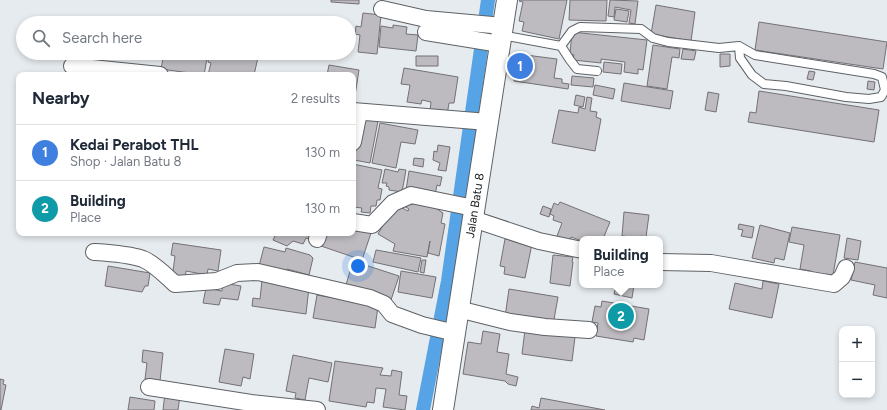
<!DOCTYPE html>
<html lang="en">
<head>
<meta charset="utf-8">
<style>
	:root { --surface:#fff; --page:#f2f2f3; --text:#1f2937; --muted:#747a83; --line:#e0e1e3; --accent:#2563eb }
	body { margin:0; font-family:Figtree,sans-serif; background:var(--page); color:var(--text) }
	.controls { position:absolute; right:12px; bottom:12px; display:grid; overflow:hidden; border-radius:8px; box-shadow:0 2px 6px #0003 }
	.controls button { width:36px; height:36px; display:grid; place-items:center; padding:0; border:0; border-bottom:1px solid var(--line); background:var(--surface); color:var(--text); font:20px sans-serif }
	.you { position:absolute; left:358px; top:266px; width:14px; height:14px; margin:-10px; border:3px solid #fff; border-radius:50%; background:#1a73e8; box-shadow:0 0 0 6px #1a73e833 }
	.badge { display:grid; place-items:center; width:26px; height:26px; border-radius:50%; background:var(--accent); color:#fff; font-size:13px; font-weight:700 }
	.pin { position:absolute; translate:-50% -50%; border:2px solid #fff; box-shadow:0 1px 4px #0006 }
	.popup { position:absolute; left:579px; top:236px; width:84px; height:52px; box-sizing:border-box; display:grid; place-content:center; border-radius:8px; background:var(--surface); filter:drop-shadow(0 1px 3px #0005); font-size:13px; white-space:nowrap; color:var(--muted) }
	.popup b { font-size:15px; color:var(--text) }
	.popup::after { content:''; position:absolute; left:50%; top:100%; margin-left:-8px; border:8px solid transparent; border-top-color:var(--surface) }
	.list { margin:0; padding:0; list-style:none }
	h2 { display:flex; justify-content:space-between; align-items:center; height:52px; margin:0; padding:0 16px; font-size:17px }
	h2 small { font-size:13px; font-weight:400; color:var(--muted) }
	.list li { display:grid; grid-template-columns:26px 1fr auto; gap:12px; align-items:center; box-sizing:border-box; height:56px; padding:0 16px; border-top:1px solid var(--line) }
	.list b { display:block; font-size:15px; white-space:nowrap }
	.list p { margin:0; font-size:13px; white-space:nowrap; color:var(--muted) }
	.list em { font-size:13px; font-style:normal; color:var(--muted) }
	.icon { flex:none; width:22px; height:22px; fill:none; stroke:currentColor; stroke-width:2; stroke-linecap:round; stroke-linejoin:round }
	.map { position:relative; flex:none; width:887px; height:410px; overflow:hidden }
	.search { position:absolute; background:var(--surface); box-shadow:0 2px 6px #0003; left:16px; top:16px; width:340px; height:44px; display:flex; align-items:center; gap:10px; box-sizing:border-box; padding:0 14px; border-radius:22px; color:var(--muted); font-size:15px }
	.panel { position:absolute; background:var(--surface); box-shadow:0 2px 6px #0003; left:16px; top:72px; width:340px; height:164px; border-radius:8px }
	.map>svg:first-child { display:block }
</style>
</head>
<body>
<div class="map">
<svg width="887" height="410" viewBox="0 0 887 410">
	<rect width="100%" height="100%" fill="#e6ebef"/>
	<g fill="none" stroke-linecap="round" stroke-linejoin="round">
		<!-- canal -->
		<path stroke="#56a4e5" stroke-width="14" d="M423,410L448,281L488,0"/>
	</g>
	<!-- building -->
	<path fill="#bdbbc0" stroke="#737175" d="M331,0H359V4L331,2Z
		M520,0H567L559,39L522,31L524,22L519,21L523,2L519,1Z
		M570,0H607L606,21L569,20Z
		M610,0L638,1L635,24L629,23L631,10L615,7L614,17L608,16Z
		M656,5L695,12L691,41L651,34Z
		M616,9L629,11L627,22L614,20Z
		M363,13L381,15L377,54L358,52L360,35L355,34L356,26L361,27Z
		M759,22L887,42L883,69L755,50Z
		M393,25L407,27L406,34L418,35L416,51L379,47L381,26L393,28Z
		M572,32L647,40L643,70L638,69V74L624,72L625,62L601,59V63L573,60L574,55L570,54Z
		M653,45L680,49L679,58L672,57L667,89L647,86Z
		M683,49L696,51L694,60L681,59Z
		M164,53H208L204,75L161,69Z
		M209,53H259L254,75H208L211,63L208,62Z
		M518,54L557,59L554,78L562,79V83L569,84L568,89L514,81Z
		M720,54H730V66L720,67Z
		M416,56H438V66H416Z
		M604,62L622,64L621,74L603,72Z
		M329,65L359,70L354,102L353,101V75H327Z
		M404,68L458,77L454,103H449L447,115L430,112L431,102L422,100L421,104L407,102L410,85L401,84Z
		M809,71L815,72L813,80L807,79Z
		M572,76L594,78L593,87L571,85Z
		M868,81L875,82L874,90L867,89Z
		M624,83L673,91L670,109L621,101Z
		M595,85L615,89L613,99L593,95Z
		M759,91L879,110L874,142L748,122L750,112L756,113Z
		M708,92L719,94L716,112L705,110Z
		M576,95L585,97L583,107L574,105Z
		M587,97L592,98L590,111L597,112L596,117L601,119L595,151L552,143L559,110L578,113L579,107L585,109Z
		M366,118L378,121L370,163L354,160L361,126Z
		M380,123L418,130L415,144L401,142L396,168L372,163Z
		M438,145L450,147L446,171L438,170L440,163L433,160L434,151L437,152Z
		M414,158L424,159L423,167L413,165Z
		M353,164L382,170L378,188L382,189L380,200H377L376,206H371L370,213L361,212L362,208L353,207Z
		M385,169L398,172L399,169L406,170L402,192L389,190V187L386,186L387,183H382Z
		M409,171L442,177L440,186L437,185L435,195L406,190Z
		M416,198L434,207L443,213L441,223L445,224L439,256L428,253L430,241L427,257L393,251L395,244L378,234L395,204L408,211L409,209L404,206L406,202L412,205Z
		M560,202L610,222L603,239H582V241L571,237L570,241L557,236L562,223L553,220L554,216L550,214L554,203L558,205Z
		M543,206L551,209L549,217L540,214Z
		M624,212L649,215L646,237L641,236L640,239H632V237L622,236Z
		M739,224L754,227L752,238L741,236L743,230L738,229Z
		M760,225L790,233L784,260L775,258L774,263L752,258Z
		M353,227L371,233L362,260L321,246L325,233H353Z
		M792,227L840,235L833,275L826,274L825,278L811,276V271L800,269L804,245L789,242Z
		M268,233H315L312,240L306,238L303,244L293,241L287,246L273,240L275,236Z
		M847,238L861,241L858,260L844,258Z
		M505,239L532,244L525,278L504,274L505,267L500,266Z
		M173,243L221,250L218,271L208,269L207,275L186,271L185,281L172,279L175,256L171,255Z
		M264,247L285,252L286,248L310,255L313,258L309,275L287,269L285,276L259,266Z
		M376,250L421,258L418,272L373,262Z
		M553,255L573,257L572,262H573L570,286L550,283Z
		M422,260H426L424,273L420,272Z
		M353,261L399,276L391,300L346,285Z
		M855,262L887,268V298L873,295L875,285L851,280Z
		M108,266L150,273L148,286H145L142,292L105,286Z
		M401,271L436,277L432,298L398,292Z
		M262,280L309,287L306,314L252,306L253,298L260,299Z
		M763,281L779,284L772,318L729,309L735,283L762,289Z
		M223,283L241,286L238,300L221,298L219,305L203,303L206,288L222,291Z
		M616,285H634L632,298L614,294Z
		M509,289L558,297L553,325L505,317Z
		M317,295L378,306L375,328L313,318Z
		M602,301L649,309L644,340L634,338L633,342L596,336L598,323L592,322L595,306L601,307Z
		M525,330L575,337L572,361L522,354Z
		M483,331L500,334L497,352L509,354L506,374L518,377L516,386L508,384L505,381L463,374L468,342L481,344Z
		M225,349L254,354L250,379L243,377L241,386L219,382Z
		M143,350L163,353L160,381L145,379L147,363L142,362Z
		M293,355L332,363L328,382L309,378L305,400L295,398L296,393L286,391Z
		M335,361L383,368L380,375L391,376L392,370L402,372L399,395L407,396L405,410L383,407L386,389L376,388L374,403L367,402L366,407L329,401Z
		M0,379L4,380L3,384L6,385L1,410H0Z
		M165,393L180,395L178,410H163Z
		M130,397L155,401L154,410H128Z
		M541,398L605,410H531L532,406L539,408Z"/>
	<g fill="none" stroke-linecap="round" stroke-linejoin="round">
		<!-- service casing -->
		<g stroke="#5e6266" stroke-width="10">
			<path id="service" d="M501,35L561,46L572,31L580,27L641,29L653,38L668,42L719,48L739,46L755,55L874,74L882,77L885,90L881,97L869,99L846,97L786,86L764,84L752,75L740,58L739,46
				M561,46L570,60L577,69L597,71"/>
		</g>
		<!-- minor casing -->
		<g stroke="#5e6266" stroke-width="18">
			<path id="minor" d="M382,9L426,19L503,26
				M426,32L500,44
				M72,66L160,75
				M353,111L488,122
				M353,142L359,112
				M473,219L539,241L582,250
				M353,222L372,225L393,203L411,195L464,206L475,207
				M317,239L319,233
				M94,252C110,253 128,254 143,259C155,264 166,276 175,284L217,281L237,273L258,272L370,298L384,304L392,314L422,325L447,331L455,334
				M660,262L711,263L834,284L842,277L846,268
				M458,309L510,322L545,327L589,330
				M149,387L251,403L317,410"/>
		</g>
		<!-- tertiary casing -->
		<g stroke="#5e6266" stroke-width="22">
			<g id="tertiary">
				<path id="s1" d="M443,410L507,0"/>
			</g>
		</g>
		<!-- service -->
		<use href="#service" stroke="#fff" stroke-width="8"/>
		<!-- minor -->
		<use href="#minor" stroke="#fff" stroke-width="16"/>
		<!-- tertiary -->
		<use href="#tertiary" stroke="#fff" stroke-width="20"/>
	</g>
	<g text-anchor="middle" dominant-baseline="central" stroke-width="3" stroke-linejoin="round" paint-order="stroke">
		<!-- street labels -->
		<g font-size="12" fill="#1c1e20" stroke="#fff">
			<text stroke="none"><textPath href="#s1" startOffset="207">Jalan Batu 8</textPath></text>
		</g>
	</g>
</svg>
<div class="controls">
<button>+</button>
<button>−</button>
</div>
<div class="you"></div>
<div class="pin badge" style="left:520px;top:66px;background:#3f7fe0">1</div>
<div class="pin badge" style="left:621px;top:316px;background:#0f9aa8">2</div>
<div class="popup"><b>Building</b>Place</div>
<div class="search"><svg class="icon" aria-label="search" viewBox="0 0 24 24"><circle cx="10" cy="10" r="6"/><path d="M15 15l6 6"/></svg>Search here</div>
<section class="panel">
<h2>Nearby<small>2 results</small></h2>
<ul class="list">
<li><span class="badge" style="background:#3f7fe0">1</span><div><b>Kedai Perabot THL</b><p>Shop · Jalan Batu 8</p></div><em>130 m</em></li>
<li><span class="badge" style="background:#0f9aa8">2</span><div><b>Building</b><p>Place</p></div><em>130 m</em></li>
</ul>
</section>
</div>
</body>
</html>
